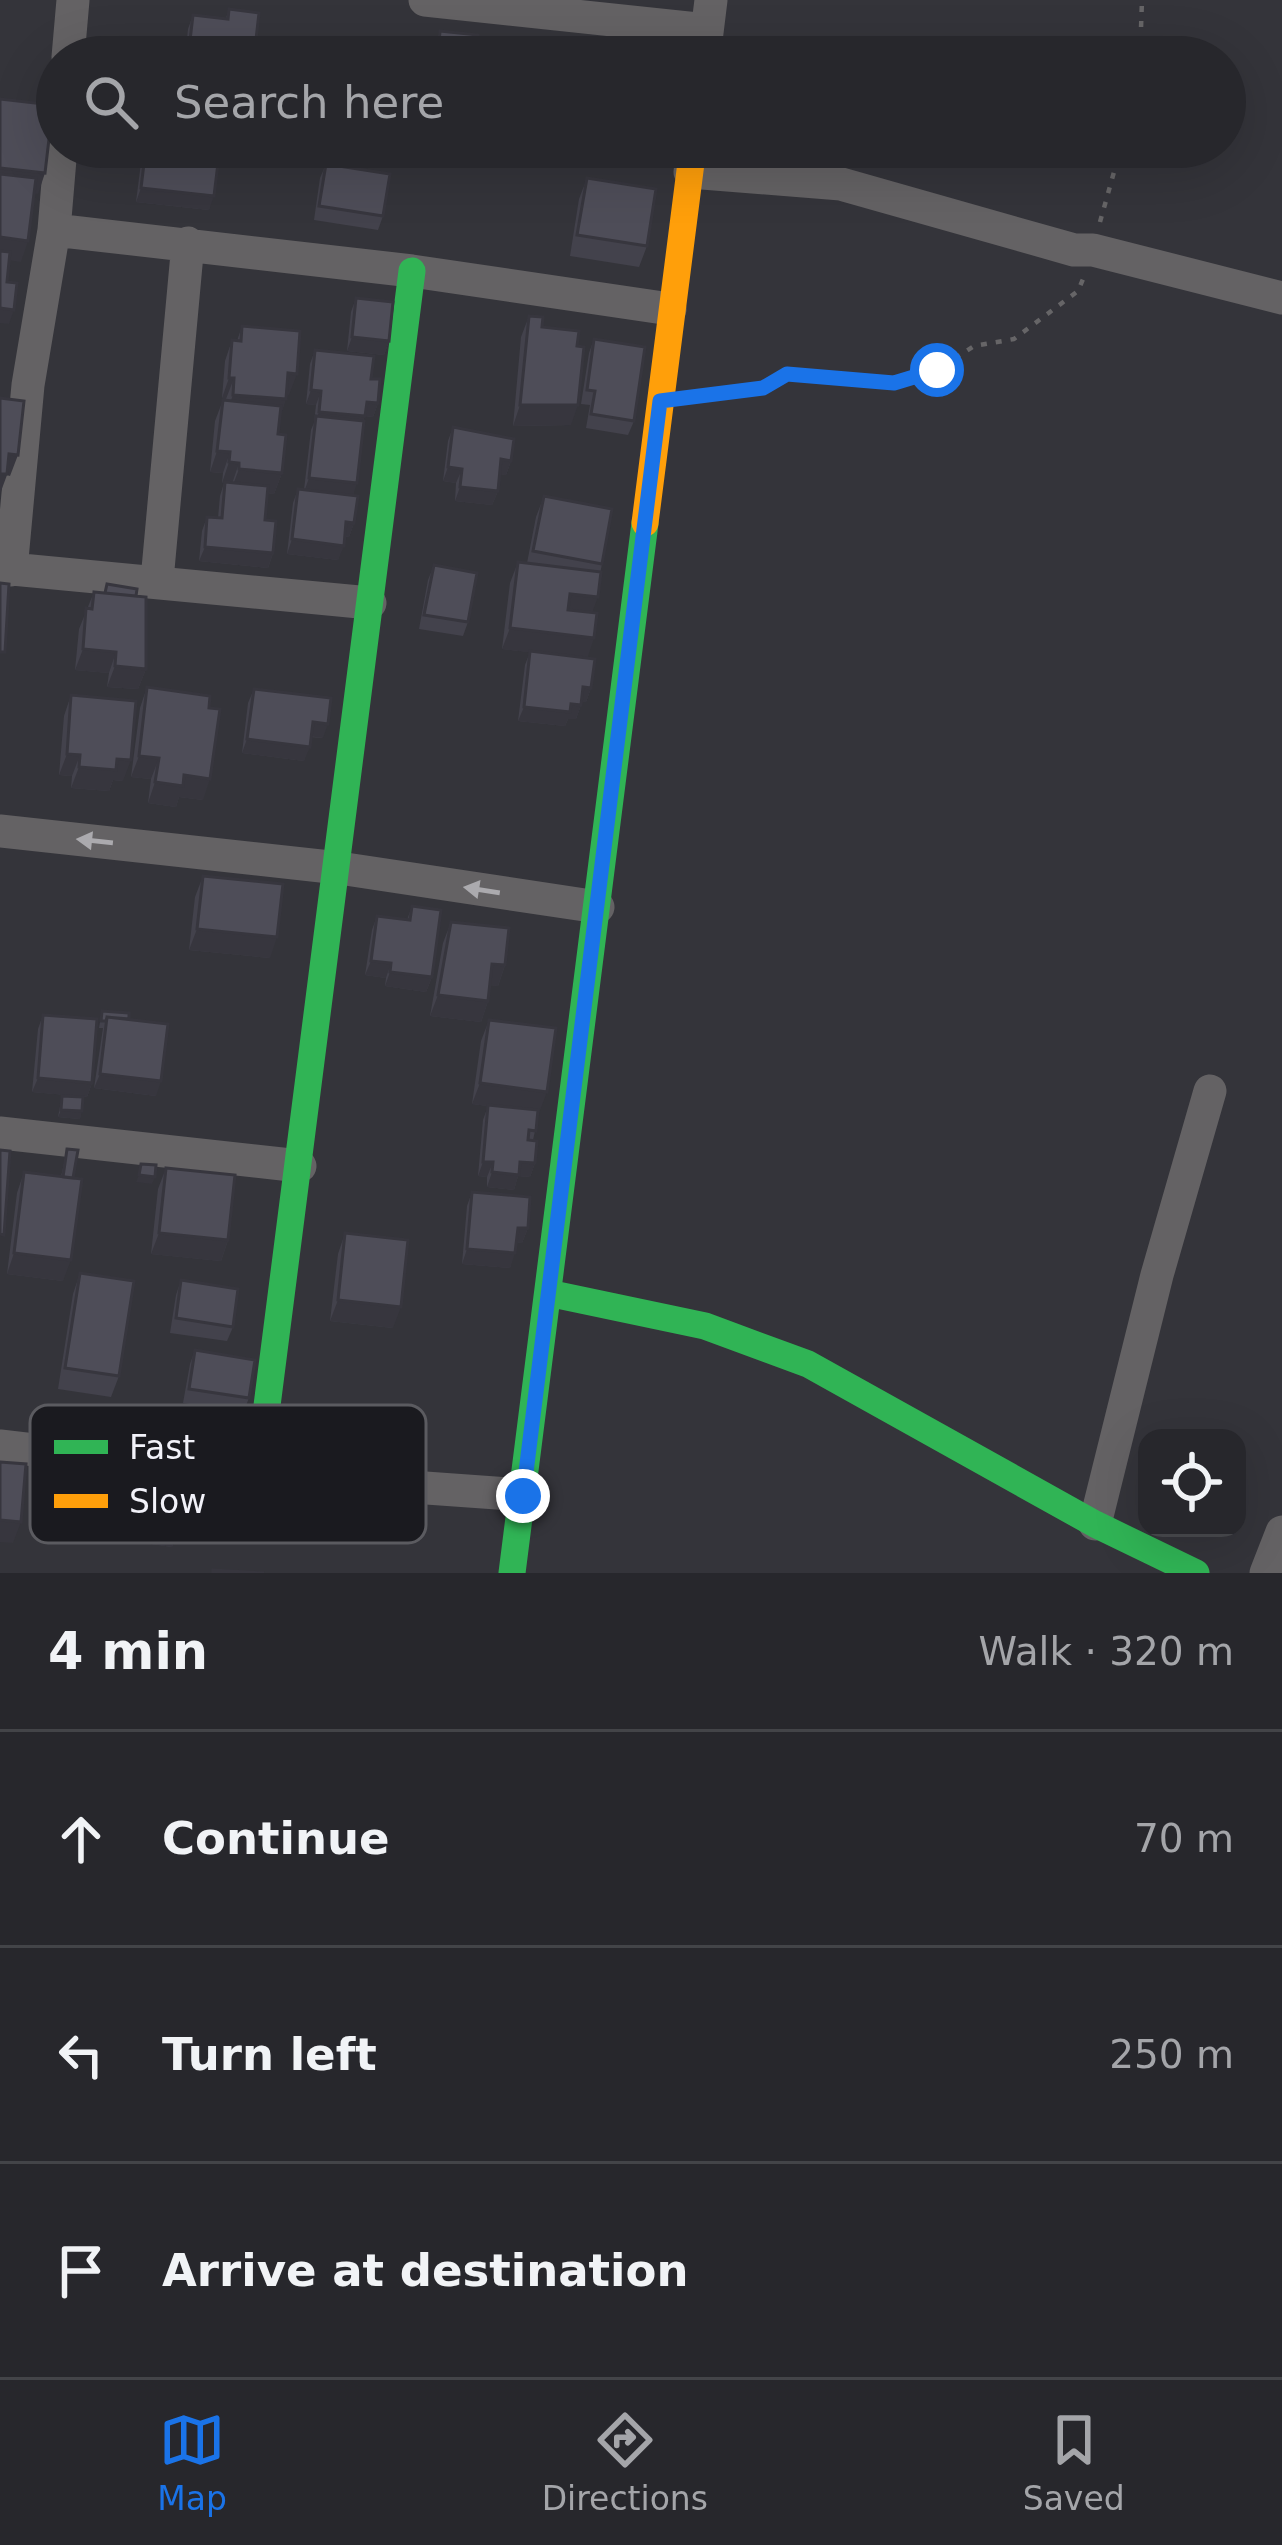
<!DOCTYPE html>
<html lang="en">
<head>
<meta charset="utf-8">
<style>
	:root { --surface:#27272c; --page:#333338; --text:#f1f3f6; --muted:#a4a5a9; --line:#434448; --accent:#1a73e8 }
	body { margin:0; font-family:"DejaVu Sans",sans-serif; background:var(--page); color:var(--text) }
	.controls { position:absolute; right:36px; bottom:36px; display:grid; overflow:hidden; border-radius:24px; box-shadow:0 12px 48px #0002 }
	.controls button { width:108px; height:108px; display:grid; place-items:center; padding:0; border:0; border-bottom:3px solid var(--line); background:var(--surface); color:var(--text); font:60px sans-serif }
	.stop { position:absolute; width:36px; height:36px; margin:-27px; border:9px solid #1a73e8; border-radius:50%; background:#fff }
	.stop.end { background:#1a73e8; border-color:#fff; box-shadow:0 3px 12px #0008 }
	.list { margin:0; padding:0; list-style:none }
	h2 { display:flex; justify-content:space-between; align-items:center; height:156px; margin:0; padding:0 48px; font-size:51px }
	h2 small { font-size:39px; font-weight:400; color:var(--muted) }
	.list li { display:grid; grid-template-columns:78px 1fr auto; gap:36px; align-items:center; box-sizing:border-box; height:216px; padding:0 48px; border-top:3px solid var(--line) }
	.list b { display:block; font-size:45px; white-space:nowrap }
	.list em { font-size:39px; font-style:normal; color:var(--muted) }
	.icon { flex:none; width:66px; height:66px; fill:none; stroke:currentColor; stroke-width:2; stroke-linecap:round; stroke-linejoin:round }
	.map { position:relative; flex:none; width:1282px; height:1573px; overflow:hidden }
	.search { position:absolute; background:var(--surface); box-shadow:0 12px 48px #0002; left:36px; right:36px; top:36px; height:132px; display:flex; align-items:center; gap:30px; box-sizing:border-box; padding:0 42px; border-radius:66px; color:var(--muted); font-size:45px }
	.sheet { height:804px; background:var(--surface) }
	nav { display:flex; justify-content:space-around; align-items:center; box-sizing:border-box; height:168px; border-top:3px solid var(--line); background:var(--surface); font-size:33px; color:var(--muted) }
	nav a { display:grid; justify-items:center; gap:6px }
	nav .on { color:var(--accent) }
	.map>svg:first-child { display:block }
</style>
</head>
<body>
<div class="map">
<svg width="1282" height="1573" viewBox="0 0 1282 1573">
	<rect width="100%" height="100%" fill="#34343a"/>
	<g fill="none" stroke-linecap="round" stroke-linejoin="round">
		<!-- path -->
		<path stroke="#666567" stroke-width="4.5" stroke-dasharray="6 9" stroke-linecap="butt" d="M1140,57L1142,0
			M1100,222L1121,147
			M696,399L762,388L787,373L894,384L937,370L974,346L1014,339L1078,291L1083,279"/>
		<!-- street -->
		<path stroke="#646264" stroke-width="33" d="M425,0L707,30
			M68,57L73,0
			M704,57L711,0
			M690,172L841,184L1074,250H1093L1282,298
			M54,230L412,271L670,309
			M0,568L370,603
			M11,570L28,385L54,230L61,147
			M157,580L188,243
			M0,831L339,868L598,907
			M0,1133L300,1166
			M0,1446L258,1476L523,1495
			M1095,1524L1157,1275L1210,1091
			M1266,1573L1282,1532"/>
		<!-- fast -->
		<path stroke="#30b455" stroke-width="27" d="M548,1293L705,1326L808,1364L1095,1524L1196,1573
			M258,1476L412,271
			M512,1573L645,523"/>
		<!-- slow -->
		<path stroke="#ff9f0a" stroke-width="27" d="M645,523L693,147"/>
	</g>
	<!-- wall -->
	<path fill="#43424c" d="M229,9L254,57H185L188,29L193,15L226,18Z
		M440,31L476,57H432Z
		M143,147H220L209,210L136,202Z
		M326,164L383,216L378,230L314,220L320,178Z
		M587,178L647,246L639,267L570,256L579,199Z
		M356,298L389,341L384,355L347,351L351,312Z
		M529,316L542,327L571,425L513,426L521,337Z
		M242,326L289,395L287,394L280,417L278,434L282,473L274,494L267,493L265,520L273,553L268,568L199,561L202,531L207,517L218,518L220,496L224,483H222L223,473L210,472L215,421L223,400L226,401V399L222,398L225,361L232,340L237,341Z
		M594,339L634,421L628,435L586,428L590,405L581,404L589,353Z
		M315,350L371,379L378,403L373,417L365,416L363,421L353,496L354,523L349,537H345L338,560L287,554L293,503L298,489L304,490L311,430L314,423L316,405L306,404L310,364Z
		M453,427L511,461L506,475L500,474L498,491L492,505L455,501L456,483L443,481L448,441Z
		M544,496L602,564L592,613L587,658L591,688L586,702H582L576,719H568L565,726L518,721L525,665L530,652L502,649L510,583L518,562L527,563L536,517Z
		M434,565L468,622L463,636L419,629L428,580Z
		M107,584L136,596L146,669L138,689L107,687L109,673L75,670L79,629L94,592L104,593Z
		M147,687L203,800L179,797L176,807L148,803L151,779L131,777L140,708Z
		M254,689L323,738L311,737L304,761L242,753L248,703Z
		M71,695L123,781L113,780L109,791L71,788L72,776L59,775L64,716Z
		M203,876L270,958L189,950L195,897Z
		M412,906L432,977L426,992L385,986L386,978L365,975L372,930L377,916L407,920Z
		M451,922L505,965L498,986L490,985L488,1001L481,1022L430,1016L443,943Z
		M102,1011L129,1019L156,1096L94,1088L103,1028H99Z
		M43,1015L92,1083L87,1097H83L80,1119L58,1117L62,1096H79L32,1092L38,1029Z
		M489,1020L539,1113L533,1140L535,1163L530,1177L518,1176L514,1190L487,1187V1177L478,1176L483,1120L488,1106L472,1104L481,1041Z
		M67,1149L73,1178L63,1281L7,1274L17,1193L24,1172L61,1177Z
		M166,1168L228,1240L221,1261L151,1254L158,1189Z
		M472,1192L528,1228L522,1243L516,1242L510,1268L462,1264L467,1206Z
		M345,1233L393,1328L330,1321L338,1254Z
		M80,1273L119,1376L111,1397L58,1389L73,1294Z
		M181,1280L233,1327L227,1341L170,1333L176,1295Z
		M195,1350L249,1398L243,1413L183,1403L190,1364Z
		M130,1471L177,1533L172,1547L118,1539L125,1485Z"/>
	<!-- shaded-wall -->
	<path fill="#37363e" d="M475,147H533L531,155Z
		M0,168L45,173L38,194L0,189Z
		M141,188L214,196L209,210L136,202Z
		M0,237L28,241L21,262L0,259Z
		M0,308L14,310L9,324L0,323Z
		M352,337L389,341L384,355L347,351Z
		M288,373L297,374L289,395L281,394Z
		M229,378H234L226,399L222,398Z
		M311,390L321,391L316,405L306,404Z
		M233,395L286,399L279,420L225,416Z
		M367,402L378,403L373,417L365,416L360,430L316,420L319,412Z
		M520,405H578L571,425L513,426Z
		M217,451L230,452L223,473L210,472Z
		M9,454L18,455L10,476L7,475L0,494V474Z
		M501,459L511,461L506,475L496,474Z
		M229,462L239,463L232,484L222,483Z
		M448,467L462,469L456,483L443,481Z
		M239,469L282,473L274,494L231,490Z
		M309,478L357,483L352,498L304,492Z
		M460,487L498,491L492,505L455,501Z
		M346,522L354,523L349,537L341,536Z
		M292,539L344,546L338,560L287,554Z
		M205,547L273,553L268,568L199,561Z
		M570,594L598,597L590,618L562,615Z
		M510,628L594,638L587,659L502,649Z
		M83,649L116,652L109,673L75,670Z
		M115,666L146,669L138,689L107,687Z
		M583,687L591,688L586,702H578Z
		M571,704L581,705L576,719H568L565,726L518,721L524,707Z
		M313,722L328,724L323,738L308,736Z
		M247,739L310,747L304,761L242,753Z
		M67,754L80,755L72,776L59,775Z
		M139,756L159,758L151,779L131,777Z
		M117,759L131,760L123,781L113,780L109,791L71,788L79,767Z
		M184,775L210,779L203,800L179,797L176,807L148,803L155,782Z
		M197,929L277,937L270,958L189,950Z
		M371,961L391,963L386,978L365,975Z
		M492,964L505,965L498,986L485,985Z
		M390,972L432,977L426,992L385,986Z
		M438,995L488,1001L481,1022L430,1016Z
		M100,1074L161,1081L156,1096L94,1088Z
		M38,1078L92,1083L87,1097L32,1092Z
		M480,1083L547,1092L539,1113L472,1104Z
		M61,1110L82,1111L80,1119L58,1117Z
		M483,1162H493L487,1177L478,1176Z
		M520,1162L535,1163L530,1177L518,1176L514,1190L487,1187L492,1172Z
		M139,1175L155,1177L152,1184L136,1182Z
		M518,1228H528L522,1243L513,1242Z
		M159,1233L228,1240L221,1261L151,1254Z
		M467,1249L515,1253L510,1268L462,1264Z
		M14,1253L71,1260L63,1281L7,1274Z
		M338,1300L401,1307L393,1328L330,1321Z
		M0,1520L21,1522L13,1543L0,1542Z
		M123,1525L177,1533L172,1547L118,1539Z"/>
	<!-- building -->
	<path fill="#4e4d58" stroke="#37363e" stroke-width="3" d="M229,9L259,13L254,57H188L193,15L228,19Z
		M440,31L478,35L476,57H438Z
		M621,46L673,54V57H619Z
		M0,99L53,105L45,173L0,168Z
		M146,147H220L214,196L141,188Z
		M326,164L390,174L383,216L319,206Z
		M0,174L36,178L28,241L0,237Z
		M587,178L656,189L647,246L577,235Z
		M0,251L10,252L7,282L17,283L14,310L0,308Z
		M356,298L393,302L389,341L352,337Z
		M529,316L543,317L542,327L579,331L577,346L584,347L578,405H520Z
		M242,326L300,331L297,374L288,373L286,399L233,395L234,378H229L232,340L241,341Z
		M594,339L645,347L634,421L591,414L595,391L587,390Z
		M315,350L374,356L371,379H380L378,403L367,402L365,416L319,412L321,391L311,390Z
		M0,398L24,401L18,455L9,454L7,474H0Z
		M223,400L281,406L278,434L286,435L282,473L239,469V463L229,462L230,452L217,451Z
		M316,416L364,421L357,483L309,478Z
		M453,427L514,439L511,461L501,459L498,491L460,487L462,469L448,467Z
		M225,482L268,486L265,520L276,521L273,553L205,547L207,517L222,518Z
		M298,489L358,496L354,523L346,522L344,546L292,539Z
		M544,496L612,509L602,564L533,551Z
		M518,562L601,572L598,597L570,594L568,610L597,613L594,638L510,628Z
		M434,565L477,573L468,622L424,615Z
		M0,583L9,584L5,652H0Z
		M107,584L137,589L136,596L105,593Z
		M94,592L146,597V669L115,666L116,652L83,649L86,608L92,609Z
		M530,651L595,659L591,688L583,687L581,705L571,704L570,712L524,707Z
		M147,687L210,696L209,708L220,709L210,779L184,775L183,786L155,782L159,758L139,756Z
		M254,689L331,698L328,724L313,722L310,747L247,739Z
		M71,695L136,701L131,760L117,759L116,770L79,767L80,755L67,754Z
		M203,876L283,884L277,937L197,929Z
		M412,906L441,910L432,977L390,972L391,963L371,961L377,916L410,920Z
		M451,922L509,928L505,965L492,964L488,1001L438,995Z
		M102,1011L129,1013V1019L107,1017L106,1021H101Z
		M43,1015L97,1019L92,1083L38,1078Z
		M107,1017L168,1024L161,1081L100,1074Z
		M489,1020L556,1028L547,1092L480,1083Z
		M62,1096L83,1097L82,1111L61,1110Z
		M488,1105L538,1110L536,1131L529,1130L528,1140L537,1141L535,1163L520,1162L519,1175L492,1172L493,1162H483Z
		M67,1149L78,1150L73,1178L63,1177Z
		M0,1150L10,1151L4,1235L0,1234Z
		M141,1164L156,1165L155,1177L139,1175Z
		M166,1168L235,1175L228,1240L159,1233Z
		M24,1172L82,1179L71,1260L14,1253Z
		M472,1192L530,1197L528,1228H518L515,1253L467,1249Z
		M345,1233L408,1240L401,1307L338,1300Z
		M80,1273L134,1281L119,1376L65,1368Z
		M181,1280L238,1289L233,1327L176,1318Z
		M195,1350L255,1360L249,1398L189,1389Z
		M0,1462L26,1464L21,1522L0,1520Z
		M213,1570L264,1573H213Z"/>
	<!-- one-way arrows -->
	<defs><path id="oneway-solid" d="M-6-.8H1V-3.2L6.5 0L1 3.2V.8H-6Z" transform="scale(3)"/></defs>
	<g fill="#abaaae">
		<use href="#oneway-solid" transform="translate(95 841) rotate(-174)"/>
		<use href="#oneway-solid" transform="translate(482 890) rotate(-171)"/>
	</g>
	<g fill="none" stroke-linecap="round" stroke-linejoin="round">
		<!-- route -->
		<path stroke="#1a73e8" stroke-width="15" d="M523,1496L660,401L763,388L787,374L894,383L937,370"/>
	</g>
	<!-- legend -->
	<rect x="30" y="1405" width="396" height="138" rx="18" fill="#1a1a1f" stroke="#5b5b60" stroke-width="3"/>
	<rect x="54" y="1440" width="54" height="14" fill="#30b455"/>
	<rect x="54" y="1494" width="54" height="14" fill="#ff9f0a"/>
	<g font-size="33" fill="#f2f2f9">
		<text x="129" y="1459">Fast</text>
		<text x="129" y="1513">Slow</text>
	</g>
</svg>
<div class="controls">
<button><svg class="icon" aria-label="locate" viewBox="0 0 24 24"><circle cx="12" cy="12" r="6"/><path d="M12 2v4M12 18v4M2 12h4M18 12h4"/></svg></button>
</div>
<div class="stop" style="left:937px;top:370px"></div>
<div class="stop end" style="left:523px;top:1496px"></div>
<div class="search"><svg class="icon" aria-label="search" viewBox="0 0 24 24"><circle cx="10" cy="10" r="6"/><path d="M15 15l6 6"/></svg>Search here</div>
</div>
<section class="sheet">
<h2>4 min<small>Walk · 320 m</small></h2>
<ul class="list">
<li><svg class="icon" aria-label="ahead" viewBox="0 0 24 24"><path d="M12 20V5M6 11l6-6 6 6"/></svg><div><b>Continue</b></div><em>70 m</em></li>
<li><svg class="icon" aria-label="left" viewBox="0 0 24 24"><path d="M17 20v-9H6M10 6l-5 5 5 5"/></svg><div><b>Turn left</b></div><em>250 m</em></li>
<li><svg class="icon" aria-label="arrive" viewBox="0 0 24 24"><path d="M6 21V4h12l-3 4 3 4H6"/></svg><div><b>Arrive at destination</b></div></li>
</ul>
</section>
<nav>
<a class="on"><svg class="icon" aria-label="map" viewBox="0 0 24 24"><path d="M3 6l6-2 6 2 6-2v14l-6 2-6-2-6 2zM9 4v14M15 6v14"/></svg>Map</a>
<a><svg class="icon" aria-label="directions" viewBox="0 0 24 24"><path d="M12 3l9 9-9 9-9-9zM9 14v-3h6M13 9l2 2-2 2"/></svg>Directions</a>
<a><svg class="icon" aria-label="saved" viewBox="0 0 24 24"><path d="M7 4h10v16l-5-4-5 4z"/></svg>Saved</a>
</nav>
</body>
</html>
